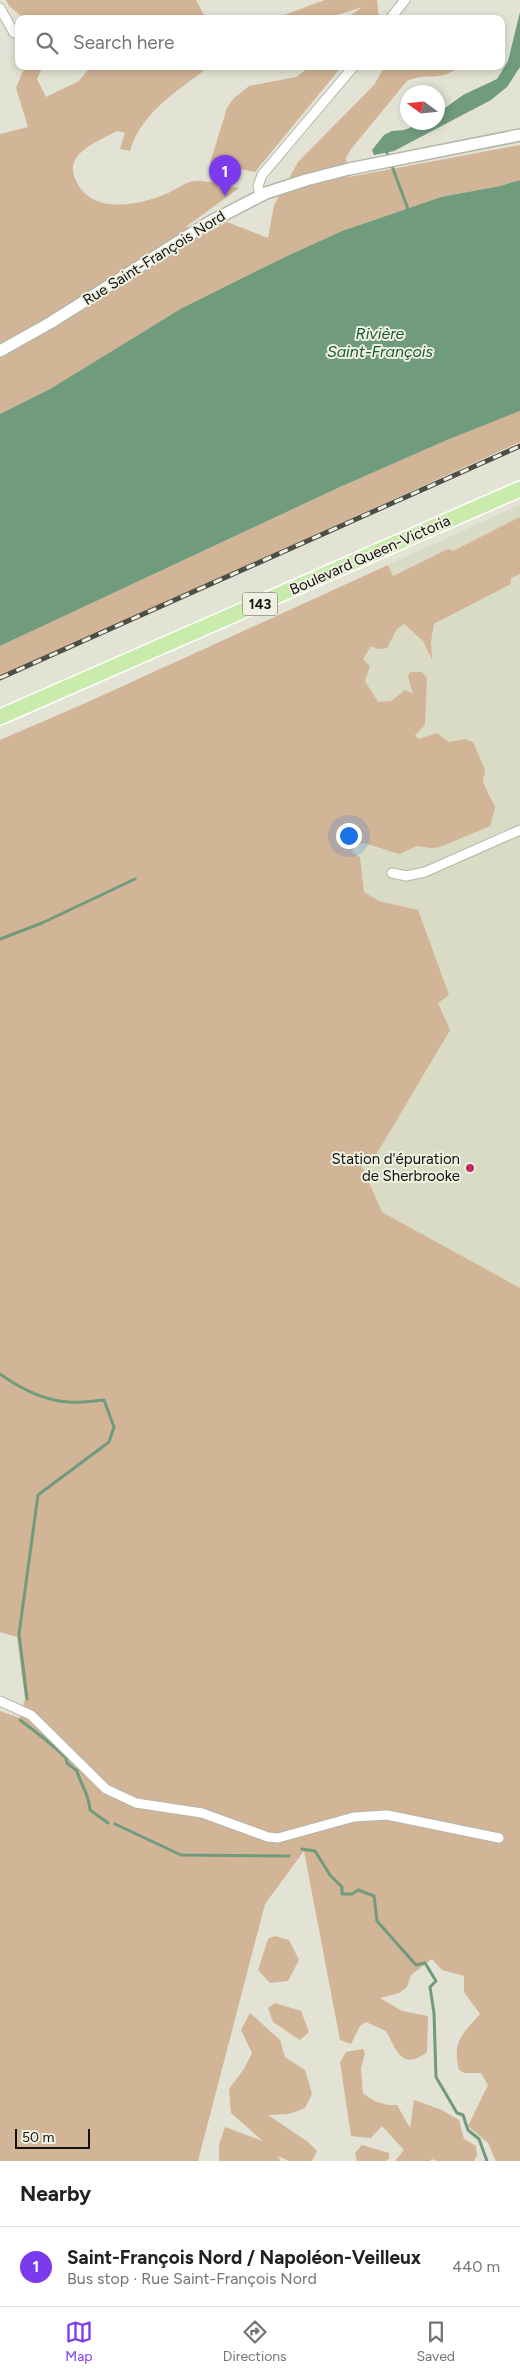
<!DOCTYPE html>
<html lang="en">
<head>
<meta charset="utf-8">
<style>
	:root { --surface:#fff; --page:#f6f6f6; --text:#202124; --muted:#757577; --line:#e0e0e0; --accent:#7c3aed }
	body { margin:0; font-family:Figtree,sans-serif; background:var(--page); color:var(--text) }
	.compass { position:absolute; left:400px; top:85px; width:45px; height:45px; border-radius:50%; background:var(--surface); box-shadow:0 2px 8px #0003; rotate:285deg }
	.scale { position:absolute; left:15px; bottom:12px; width:75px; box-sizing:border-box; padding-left:5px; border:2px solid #10110c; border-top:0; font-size:14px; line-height:18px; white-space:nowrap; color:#10110c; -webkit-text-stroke:4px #eff0e1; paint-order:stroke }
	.you { position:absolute; left:348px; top:835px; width:18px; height:18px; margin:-12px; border:4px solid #fff; border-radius:50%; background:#1a73e8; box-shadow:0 0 0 8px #1a73e833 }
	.badge { display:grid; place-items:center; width:32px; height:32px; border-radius:50%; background:var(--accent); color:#fff; font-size:16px; font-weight:700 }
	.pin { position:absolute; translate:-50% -41px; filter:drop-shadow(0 1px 2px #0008) }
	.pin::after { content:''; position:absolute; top:26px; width:18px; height:15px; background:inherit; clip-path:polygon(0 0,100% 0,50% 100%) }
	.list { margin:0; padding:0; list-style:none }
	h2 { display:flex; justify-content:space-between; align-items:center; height:65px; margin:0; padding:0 20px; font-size:21px }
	h2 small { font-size:16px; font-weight:400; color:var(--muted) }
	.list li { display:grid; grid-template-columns:32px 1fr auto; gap:15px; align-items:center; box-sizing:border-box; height:80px; padding:0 20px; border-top:1px solid var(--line) }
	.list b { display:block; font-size:19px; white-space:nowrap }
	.list p { margin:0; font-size:16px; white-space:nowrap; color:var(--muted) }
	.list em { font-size:16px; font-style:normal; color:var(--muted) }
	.icon { flex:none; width:28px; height:28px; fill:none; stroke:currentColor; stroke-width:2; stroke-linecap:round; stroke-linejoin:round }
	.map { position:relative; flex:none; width:520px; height:2161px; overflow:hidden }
	.search { position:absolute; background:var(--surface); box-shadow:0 2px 8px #0003; left:15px; right:15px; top:15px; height:55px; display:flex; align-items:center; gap:12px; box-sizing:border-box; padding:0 18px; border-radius:10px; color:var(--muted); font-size:19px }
	.sheet { height:145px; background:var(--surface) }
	nav { display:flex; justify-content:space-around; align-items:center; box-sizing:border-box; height:70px; border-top:1px solid var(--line); background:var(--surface); font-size:14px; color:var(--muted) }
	nav a { display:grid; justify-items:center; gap:2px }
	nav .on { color:var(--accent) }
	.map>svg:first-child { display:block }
</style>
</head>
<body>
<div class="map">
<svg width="520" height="2161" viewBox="0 0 520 2161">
	<rect width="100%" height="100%" fill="#e2e3d4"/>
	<!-- built -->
	<path fill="#d9dbc4" d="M520,505V517L453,551L448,549L393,576L388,565Z
		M520,574V1288L382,1212L360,1162L450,1030L437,1002L418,910L379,901L364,892L360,857L352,852L354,846L363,843L375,848L406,852L417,846L431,848L490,794L483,782L484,776L464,739L449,742L437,733L419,739L415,734L425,725L408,676L413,695L405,691L391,701L378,702L365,681L370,666L363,659L371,645L395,635L397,629L404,624L423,641L431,659V642L434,625L511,584V578Z"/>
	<!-- green -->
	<path fill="#d2b496" d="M6,0H196L206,19H25L9,6Z
		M325,0H377L379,19H346L362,7L325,19H273Z
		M25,66H43L37,79L46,97L79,81L91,66H210C180,89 141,112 130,151L120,149L125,133L117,131C101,140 66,152 74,176C88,216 136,206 166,194C175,190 184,183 194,181C203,179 228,186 239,188L187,226L195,239L227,222L268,238L274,205L298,162L374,85L385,66H460C439,84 426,71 407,81L351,149L346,158L349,177L520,145V180L500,186L441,197L342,231L287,256L182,308L50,389L0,414V134L28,127L16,88Z
		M311,66H342L255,172L210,163L227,108L233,99L249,86L296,77Z
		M520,411V442L0,677V646L340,487L447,440Z
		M520,517V574L511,578V584L434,624L431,642L432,660L423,641L404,624L397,629L387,648L378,649L371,646L363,659L370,666L365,681L378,702L391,701L405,690L413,694L408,676L410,672H422L427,678L425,725L415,735L419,739L437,733L449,742L464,739L473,742L485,770L483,782L495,807L490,826L440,847L431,848L417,846L400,854L363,843L354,846L352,852L360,857L364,892L379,901L418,910L449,995L438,1003L450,1030L376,1155L360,1162L382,1212L520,1288V2161H496L488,2143L468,2126L488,2085L481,2073H465L459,2070C452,2041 462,2035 480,2014L464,1992V1976L442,1970L432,1959L411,1975L407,1987L399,1993L380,1998L402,2011L428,2016L427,2052C402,2071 397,2051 386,2031L366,2022L360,2026L351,2044L340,2040L304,1851L265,1904L198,2161H0V1711L20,1718L25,1699L17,1637L0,1632V740L79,706L388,565L393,576L448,549L453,551Z
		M275,1936L289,1940L299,1960L288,1981L270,1983L258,1970L268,1939Z
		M275,2003L301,2011L309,2032L300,2040L273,2022L268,2008Z
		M250,2013L280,2040L285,2057L305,2070L312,2094L305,2108L289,2114L268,2115L308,2142L317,2151L312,2161H290L277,2156L281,2161H219V2145L225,2127L263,2141L231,2113L229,2089L244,2069L252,2053L241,2030Z
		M363,2049L365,2053L361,2068L363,2093C372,2101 384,2106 397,2105L410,2128L414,2100L442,2110L459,2120L464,2139L476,2146L477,2155L474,2161H437L432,2159L430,2161H395L404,2150L382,2126L371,2138L351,2136L340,2062L346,2052Z
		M362,2145L389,2153V2159L386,2161H357L355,2153Z"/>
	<!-- water -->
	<path fill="#719b7d" d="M520,12V67L507,87L491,100L394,151L374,155L372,150L384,135L392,131L404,130L422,123L438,122V113L463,95L497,79L508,61Z
		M520,180V411L447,440L340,487L0,646V414L50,389L182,308L287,256L342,231L441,197L500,186Z"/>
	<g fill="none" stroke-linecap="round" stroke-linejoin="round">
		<!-- stream -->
		<path stroke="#719b7d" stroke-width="3" d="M386,150L408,209
			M0,939L42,923L135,879
			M0,1374C19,1388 45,1401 69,1402C80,1403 92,1401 104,1400L114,1427L109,1442L38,1495L19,1634L27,1699
			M20,1720C37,1733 51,1743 66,1758L67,1763L77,1771C81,1786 89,1793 90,1810L108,1823
			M115,1824L181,1855L289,1856
			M302,1849L315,1851L330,1875L342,1887V1894H352L358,1890L374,1896L377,1921L416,1965L425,1963L436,1981L430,1987L434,2013L436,2077L457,2113L463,2115L468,2130L479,2139L487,2161"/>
		<!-- minor casing -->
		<g stroke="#b5b6a8" stroke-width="11">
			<path id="minor" d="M0,8L14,33
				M390,19L405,0
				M260,195L258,186L262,175L354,66
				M392,873L406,876L425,872L520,830
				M0,1701L31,1715L106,1789L136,1803L202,1813L268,1837L278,1838L354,1817L387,1815L499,1838"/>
		</g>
		<!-- tertiary casing -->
		<g stroke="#b5b6a8" stroke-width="14">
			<path id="tertiary" d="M0,351L50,323L210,222L266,193L306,180L349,169L520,135"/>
		</g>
		<!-- primary casing -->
		<g stroke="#fff" stroke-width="18">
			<path id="primary" d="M0,717L520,489"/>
		</g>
		<!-- minor -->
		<use href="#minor" stroke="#fff" stroke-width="9"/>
		<!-- tertiary -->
		<use href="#tertiary" stroke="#fff" stroke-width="11"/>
		<!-- primary -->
		<use href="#primary" stroke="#c9ebab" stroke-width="15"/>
		<!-- rail casing -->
		<g stroke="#4d4e46" stroke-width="5">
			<path id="rail" d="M0,678L520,446"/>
		</g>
		<!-- rail -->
		<use href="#rail" stroke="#eff0e1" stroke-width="3" stroke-dasharray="9" stroke-linecap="butt"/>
	</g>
	<!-- markers -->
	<circle fill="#bb2f63" stroke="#eff0e1" stroke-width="2" cx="470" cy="1168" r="5"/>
	<g text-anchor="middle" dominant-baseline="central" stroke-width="4" stroke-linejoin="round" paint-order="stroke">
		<!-- shield labels -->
		<rect fill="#eff0e1" stroke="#53544c" stroke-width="1" x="242.5" y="592.5" width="35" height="23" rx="4"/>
		<g font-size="14" font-weight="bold" fill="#10110c">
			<text x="260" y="604">143</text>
		</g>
		<!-- street labels -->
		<g font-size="15" fill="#10110c" stroke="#eff0e1">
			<text transform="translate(154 258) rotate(-32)">Rue Saint-François Nord</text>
			<text transform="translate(370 555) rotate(-24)">Boulevard Queen-Victoria</text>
		</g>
		<!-- poi labels -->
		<g font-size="15" fill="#10110c" stroke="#eff0e1" text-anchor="end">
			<text x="460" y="1159">Station d'épuration<tspan x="460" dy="17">de Sherbrooke</tspan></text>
		</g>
		<!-- water labels -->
		<g font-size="16" font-style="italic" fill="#145931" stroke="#eff0e1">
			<text x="380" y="333">Rivière<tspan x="380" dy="18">Saint-François</tspan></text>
		</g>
	</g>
</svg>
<svg class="compass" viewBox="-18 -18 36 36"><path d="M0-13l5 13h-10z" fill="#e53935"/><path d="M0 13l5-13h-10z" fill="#757577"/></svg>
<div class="scale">50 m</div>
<div class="you"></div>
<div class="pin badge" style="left:225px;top:196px">1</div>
<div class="search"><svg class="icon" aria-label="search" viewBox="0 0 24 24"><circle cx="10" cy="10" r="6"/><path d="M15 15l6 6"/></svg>Search here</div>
</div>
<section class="sheet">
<h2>Nearby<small></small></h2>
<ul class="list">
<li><span class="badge">1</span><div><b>Saint-François Nord / Napoléon-Veilleux</b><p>Bus stop · Rue Saint-François Nord</p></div><em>440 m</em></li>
</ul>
</section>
<nav>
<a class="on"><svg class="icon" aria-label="map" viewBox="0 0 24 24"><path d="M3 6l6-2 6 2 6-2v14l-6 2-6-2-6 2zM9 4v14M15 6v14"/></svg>Map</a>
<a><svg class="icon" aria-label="directions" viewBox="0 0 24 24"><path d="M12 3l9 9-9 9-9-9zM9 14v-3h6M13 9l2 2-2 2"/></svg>Directions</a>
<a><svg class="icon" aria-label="saved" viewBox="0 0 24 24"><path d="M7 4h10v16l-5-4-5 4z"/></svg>Saved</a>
</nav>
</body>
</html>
